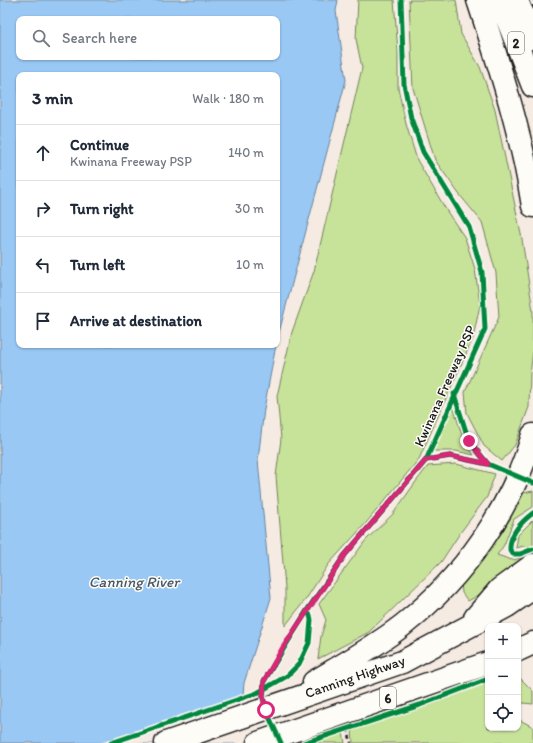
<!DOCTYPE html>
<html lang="en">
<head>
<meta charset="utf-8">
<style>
	:root { --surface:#fff; --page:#f2f2f3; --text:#1f2937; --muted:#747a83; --line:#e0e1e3 }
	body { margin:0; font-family:Itim,sans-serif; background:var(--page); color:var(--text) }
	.controls { position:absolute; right:12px; bottom:12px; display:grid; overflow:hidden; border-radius:8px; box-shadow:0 1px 3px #0004 }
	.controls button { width:36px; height:36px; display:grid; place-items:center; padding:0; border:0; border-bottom:1px solid var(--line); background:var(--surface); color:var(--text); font:20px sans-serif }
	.stop { position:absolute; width:12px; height:12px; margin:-9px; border:3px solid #db2777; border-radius:50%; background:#fff }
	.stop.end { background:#db2777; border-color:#fff; box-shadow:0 1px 4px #0008 }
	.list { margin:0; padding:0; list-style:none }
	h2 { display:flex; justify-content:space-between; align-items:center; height:52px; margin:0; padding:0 16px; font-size:17px }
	h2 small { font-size:13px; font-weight:400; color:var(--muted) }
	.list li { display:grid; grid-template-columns:26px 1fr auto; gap:12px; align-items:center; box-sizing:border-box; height:56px; padding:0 16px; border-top:1px solid var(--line) }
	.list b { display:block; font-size:15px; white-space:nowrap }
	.list p { margin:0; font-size:13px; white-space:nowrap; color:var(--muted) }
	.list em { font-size:13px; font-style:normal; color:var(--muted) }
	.icon { flex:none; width:22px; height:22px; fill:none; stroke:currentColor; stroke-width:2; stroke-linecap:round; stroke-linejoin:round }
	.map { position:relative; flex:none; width:533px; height:743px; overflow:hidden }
	.search { position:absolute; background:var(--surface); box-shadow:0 1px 3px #0004; left:16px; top:16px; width:264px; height:44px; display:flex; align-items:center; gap:10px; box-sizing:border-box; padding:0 14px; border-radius:8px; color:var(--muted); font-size:15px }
	.panel { position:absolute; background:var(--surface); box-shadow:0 1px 3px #0004; left:16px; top:72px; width:264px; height:276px; border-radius:8px }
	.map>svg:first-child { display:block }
</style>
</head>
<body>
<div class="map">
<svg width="533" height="743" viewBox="0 0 533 743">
	<rect width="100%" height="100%" fill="#f6ebe2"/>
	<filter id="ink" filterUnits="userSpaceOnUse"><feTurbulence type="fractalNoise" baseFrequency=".025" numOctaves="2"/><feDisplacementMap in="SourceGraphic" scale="8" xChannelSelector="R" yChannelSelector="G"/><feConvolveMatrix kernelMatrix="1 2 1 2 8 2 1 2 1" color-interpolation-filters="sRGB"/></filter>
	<g filter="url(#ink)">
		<!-- green -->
		<path fill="#c7e39a" stroke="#72805b" d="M358,0H394L398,52V88L406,124L417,160L448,213L465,238L475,269L480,305L473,338L419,459L366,523L328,565L306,599L285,626V588L276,476L281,439L277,396L292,332L314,271L362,68L356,39Z
			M409,0H456L461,34L480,67L495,110L522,239L533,311V351L530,374L529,407L515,445L502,461L484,446L467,413L465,392L499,317L496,273L482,222L459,194L435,160L413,88Z
			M453,406L463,439L474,455L456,451H433Z
			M456,464L495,474L487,497L460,533L441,562L369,632L318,659L321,636L326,620L319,604L366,540L393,514L415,483L428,466Z
			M533,491V507L514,519L504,545L497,555L512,560L533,556L486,591L468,601L462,593L461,582L468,573L477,568L483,554L510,516L523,493Z
			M533,520V545L531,547L524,546L516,548L518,535Z
			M518,676L533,691V704L523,703L518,705Z
			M488,682V728H518V719L533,727V743H353L352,730L430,705Z
			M343,732L345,743H312Z"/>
		<!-- water -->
		<path fill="#99c8f4" stroke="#67839e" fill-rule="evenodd" d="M0,0H338L336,11L346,80L277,340V75H19V345H276L264,409L258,460L271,598L244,683L239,743H0ZM19,19H277V57H19Z"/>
		<!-- pier -->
		<path fill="#f6ebe2" d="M245,693L241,743H100L238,696Z"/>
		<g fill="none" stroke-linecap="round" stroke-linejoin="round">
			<!-- highway casing -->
			<g stroke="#1c1c1c" stroke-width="25">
				<path id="highway" d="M478,0C500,68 522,135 533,206
					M500,0L533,86
					M517,0L533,38
					M475,618L500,589L533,565
					M518,650L533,643
					M314,682C344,664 376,646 403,625C464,577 511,509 533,435
					M166,743L402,662L507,606L533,588
					M258,743L488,663"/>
			</g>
			<!-- path -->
			<path stroke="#1c1c1c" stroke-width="2.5" stroke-dasharray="3 3" stroke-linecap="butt" d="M348,730L351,743"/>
			<!-- highway -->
			<use href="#highway" stroke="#fdfcf7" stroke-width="22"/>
			<!-- rail casing -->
			<g stroke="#1c1c1c" stroke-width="4.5">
				<path id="rail" d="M531,0L533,5"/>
			</g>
			<!-- rail -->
			<use href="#rail" stroke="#fdfcf7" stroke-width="3" stroke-dasharray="9" stroke-linecap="butt"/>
			<!-- cycleway casing -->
			<g stroke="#fdfcf7" stroke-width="8">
				<path id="cycleway" d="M454,394L469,441L488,464
					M426,460L450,456L488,464L533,483
					M533,513C521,522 509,535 510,550L513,554H520L533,549
					M111,743L257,693L287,676L299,664L309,643L311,620L310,615L306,612
					M281,743L266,710L263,697L264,681L306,612L345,555L426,460L485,329L482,272L469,227L423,152L411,118L404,84L401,0
					M304,743L420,705L488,679"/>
			</g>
			<!-- cycleway -->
			<use href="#cycleway" stroke="#00873e" stroke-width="5"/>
		</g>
	</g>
	<g fill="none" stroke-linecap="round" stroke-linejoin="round" filter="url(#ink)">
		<!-- route -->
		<path stroke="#db2777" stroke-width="5" d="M266,710L263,697L264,681L282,649L345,555L426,460L450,456L488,464L469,441"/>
	</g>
	<g text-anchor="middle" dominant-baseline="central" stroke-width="3" stroke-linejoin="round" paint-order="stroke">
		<!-- shield labels -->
		<g fill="#fdfcf7" stroke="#605f5e" stroke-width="1">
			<rect x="508" y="32" width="16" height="22" rx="3"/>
			<rect x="380" y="687" width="16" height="22" rx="3"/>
		</g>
		<g font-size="13" font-weight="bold" fill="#1c1c1c">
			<text x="516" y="43">2</text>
			<text x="388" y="698">6</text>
		</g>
		<!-- street labels -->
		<g font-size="14" fill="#1c1c1c" stroke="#fdfcf7">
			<text transform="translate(445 386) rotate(-66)">Kwinana Freeway PSP</text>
			<text transform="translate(355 677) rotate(-19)">Canning Highway</text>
		</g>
		<!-- water labels -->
		<g font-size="15" font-style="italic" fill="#485868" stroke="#fdfcf7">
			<text x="134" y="582">Canning River</text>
		</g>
	</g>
</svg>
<div class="controls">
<button>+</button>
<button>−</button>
<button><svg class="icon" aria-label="locate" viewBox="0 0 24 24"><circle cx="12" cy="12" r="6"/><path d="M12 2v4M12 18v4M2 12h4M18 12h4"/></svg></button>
</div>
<div class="stop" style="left:266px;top:710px"></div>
<div class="stop end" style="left:469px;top:441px"></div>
<div class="search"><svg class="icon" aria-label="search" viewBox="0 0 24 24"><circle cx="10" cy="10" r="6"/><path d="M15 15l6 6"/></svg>Search here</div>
<section class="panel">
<h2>3 min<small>Walk · 180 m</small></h2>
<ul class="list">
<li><svg class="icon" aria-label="ahead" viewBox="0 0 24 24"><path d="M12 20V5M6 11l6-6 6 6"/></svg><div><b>Continue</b><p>Kwinana Freeway PSP</p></div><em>140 m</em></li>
<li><svg class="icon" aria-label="right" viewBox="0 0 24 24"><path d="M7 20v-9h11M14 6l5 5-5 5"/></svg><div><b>Turn right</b></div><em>30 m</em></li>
<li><svg class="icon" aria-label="left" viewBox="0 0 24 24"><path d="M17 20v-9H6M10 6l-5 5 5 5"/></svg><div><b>Turn left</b></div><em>10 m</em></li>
<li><svg class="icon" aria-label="arrive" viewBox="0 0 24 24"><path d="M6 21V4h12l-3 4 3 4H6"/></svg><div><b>Arrive at destination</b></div></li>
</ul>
</section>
</div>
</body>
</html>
